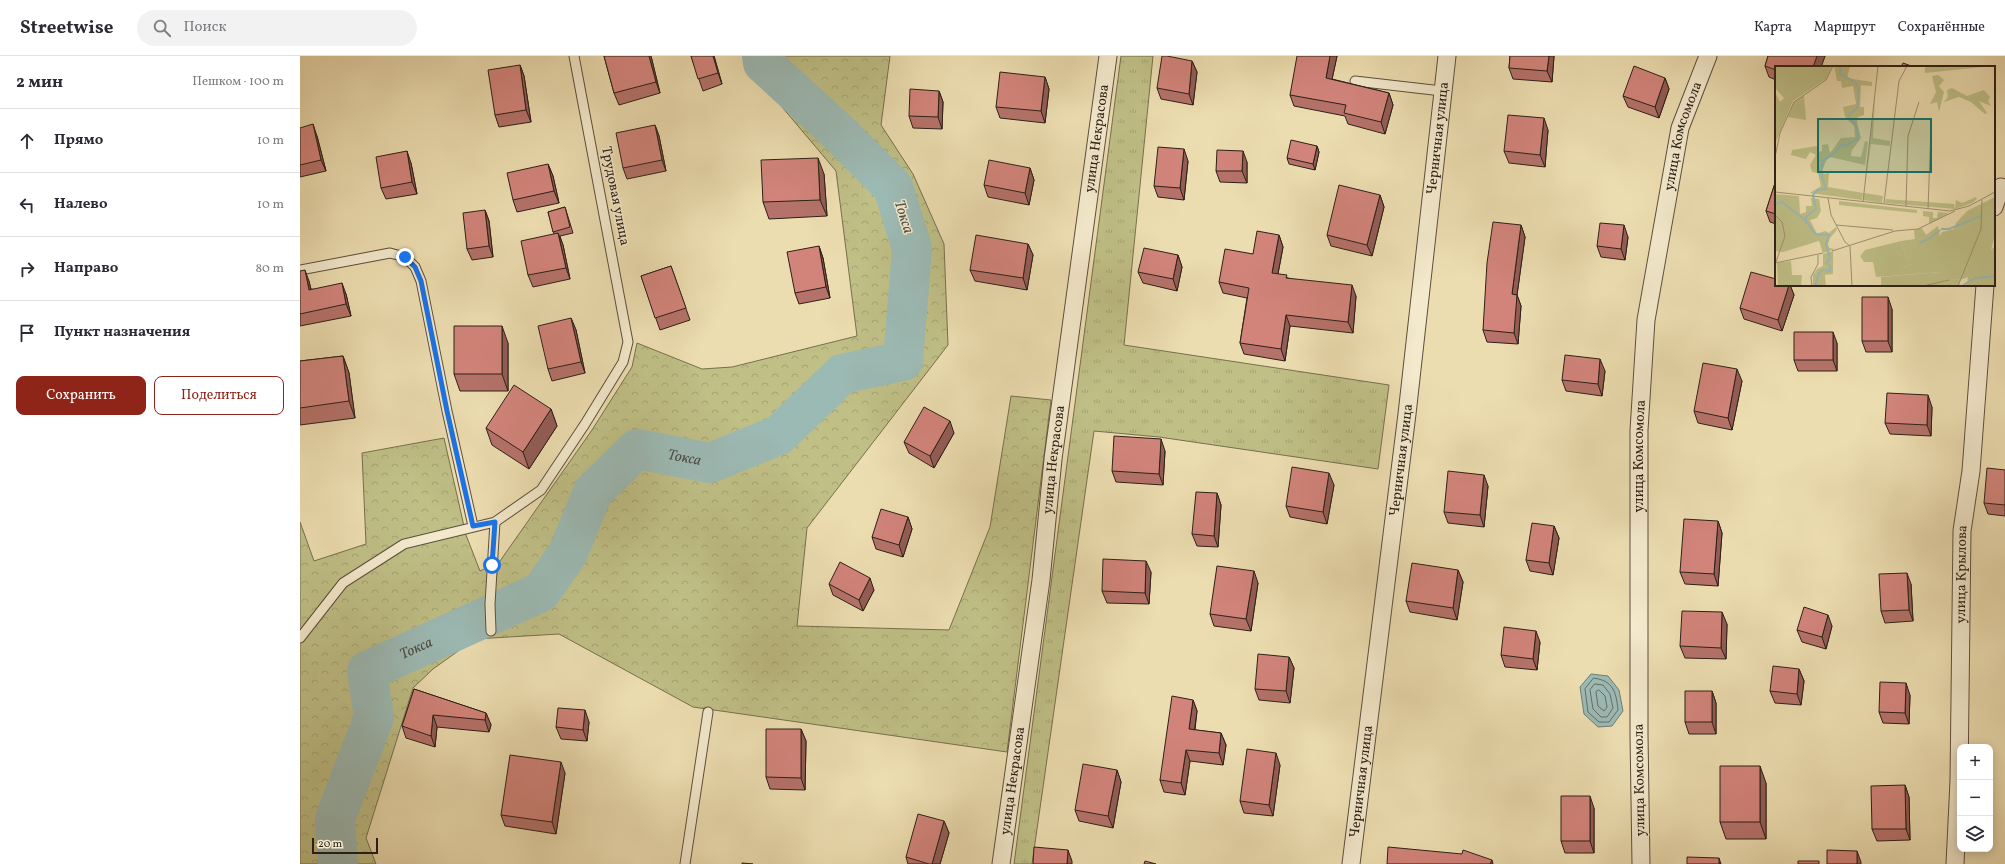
<!DOCTYPE html>
<html lang="ru">
<head>
<meta charset="utf-8">
<style>
	:root { --surface:#fff; --page:#f2f2f3; --text:#2b2b33; --muted:#7c7c81; --line:#e1e1e2; --accent:#8f2418 }
	body { margin:0; font-family:Vollkorn,serif; background:var(--page); color:var(--text) }
	.controls { position:absolute; right:12px; bottom:12px; display:grid; overflow:hidden; border-radius:8px; box-shadow:0 2px 10px #0003 }
	.controls button { width:36px; height:36px; display:grid; place-items:center; padding:0; border:0; border-bottom:1px solid var(--line); background:var(--surface); color:var(--text); font:20px sans-serif }
	.scale { position:absolute; left:12px; bottom:10px; width:66px; box-sizing:border-box; padding-left:4px; border:2px solid #2d2017; border-top:0; font-size:11px; line-height:14px; white-space:nowrap; color:#2d2017; -webkit-text-stroke:3px #f3e9cc; paint-order:stroke }
	.stop { position:absolute; width:12px; height:12px; margin:-9px; border:3px solid #1a73e8; border-radius:50%; background:#fff }
	.stop.end { background:#1a73e8; border-color:#fff; box-shadow:0 1px 4px #0008 }
	.list { margin:0; padding:0; list-style:none }
	h2 { display:flex; justify-content:space-between; align-items:center; height:52px; margin:0; padding:0 16px; font-size:17px }
	h2 small { font-size:13px; font-weight:400; color:var(--muted) }
	.list li { display:grid; grid-template-columns:26px 1fr auto; gap:12px; align-items:center; box-sizing:border-box; height:64px; padding:0 16px; border-top:1px solid var(--line) }
	.list b { display:block; font-size:15px; white-space:nowrap }
	.list em { font-size:13px; font-style:normal; color:var(--muted) }
	.actions { display:flex; gap:8px; padding:12px 16px }
	.actions a { flex:1; padding:9px 0; border:1px solid var(--accent); border-radius:8px; text-align:center; font-size:14px; color:var(--accent) }
	.actions .main { background:var(--accent); color:#fff }
	.icon { flex:none; width:22px; height:22px; fill:none; stroke:currentColor; stroke-width:2; stroke-linecap:round; stroke-linejoin:round }
	.map { position:relative; flex:none; width:1705px; height:808px; overflow:hidden }
	header { display:flex; align-items:center; gap:24px; box-sizing:border-box; height:56px; padding:0 20px; background:var(--surface); border-bottom:1px solid var(--line) }
	header strong { font-size:19px }
	nav { display:flex; gap:22px; margin-inline-start:auto; font-size:14px }
	.search { width:280px; height:36px; background:var(--page); display:flex; align-items:center; gap:10px; box-sizing:border-box; padding:0 14px; border-radius:22px; color:var(--muted); font-size:15px }
	main { display:flex }
	aside { flex:1; background:var(--surface) }
	.map>svg:first-child { display:block }
</style>
</head>
<body>
<header>
<strong>Streetwise</strong>
<div class="search"><svg class="icon" aria-label="search" viewBox="0 0 24 24"><circle cx="10" cy="10" r="6"/><path d="M15 15l6 6"/></svg>Поиск</div>
<nav><a>Карта</a><a>Маршрут</a><a>Сохранённые</a></nav>
</header>
<main>
<aside>
<h2>2 мин<small>Пешком · 100 m</small></h2>
<ul class="list">
<li><svg class="icon" aria-label="ahead" viewBox="0 0 24 24"><path d="M12 20V5M6 11l6-6 6 6"/></svg><div><b>Прямо</b></div><em>10 m</em></li>
<li><svg class="icon" aria-label="left" viewBox="0 0 24 24"><path d="M17 20v-9H6M10 6l-5 5 5 5"/></svg><div><b>Налево</b></div><em>10 m</em></li>
<li><svg class="icon" aria-label="right" viewBox="0 0 24 24"><path d="M7 20v-9h11M14 6l5 5-5 5"/></svg><div><b>Направо</b></div><em>80 m</em></li>
<li><svg class="icon" aria-label="arrive" viewBox="0 0 24 24"><path d="M6 21V4h12l-3 4 3 4H6"/></svg><div><b>Пункт назначения</b></div></li>
</ul>
<div class="actions"><a class="main">Сохранить</a><a>Поделиться</a></div>
</aside>
<div class="map">
<svg width="1705" height="808" viewBox="0 0 1705 808">
	<defs>
		<pattern id="grass-tufts" width="24" height="20" patternUnits="userSpaceOnUse"><rect width="24" height="20" fill="#bfbf86"/><path d="M3 7l-1-3M5 7V3M7 7l1-3M15 17l-1-3M17 17v-4M19 17l1-3" fill="none" stroke="#a4a473"/></pattern>
		<pattern id="forest-crowns" width="20" height="18" patternUnits="userSpaceOnUse"><rect width="20" height="18" fill="#bfbf86"/><path d="M2 6a3 3 0 1 1 6 0M12 15a3 3 0 1 1 6 0" fill="none" stroke="#a4a473"/></pattern>
	</defs>
	<rect width="100%" height="100%" fill="#ecddb0"/>
	<filter id="stains"><feTurbulence type="fractalNoise" baseFrequency=".005" numOctaves="4"/><feColorMatrix values="0 0 0 0 .2 0 0 0 0 .09 0 0 0 0 .02 0 0 0 .5 -.17"/></filter>
	<radialGradient id="worn" r=".72"><stop offset=".6" stop-color="#630" stop-opacity="0"/><stop offset="1" stop-color="#630" stop-opacity=".3"/></radialGradient>
	<!-- grass -->
	<path fill="url(#grass-tufts)" stroke="#76704e" d="M821,0H853L824,289L1089,329L1078,413L859,381L794,375L732,808H714Z"/>
	<!-- forest -->
	<path fill="url(#forest-crowns)" stroke="#76704e" d="M450,0H590L581,69L613,118L644,188L648,289L507,472L497,570L649,574L690,471L711,340L751,344L707,696L393,651L259,578L175,583L133,613L113,632L66,782L76,808H0V466L14,505L66,488L62,397L144,382L166,479L180,515L200,505L292,374L332,311L337,287L402,313L432,311L557,280L536,115L455,19Z"/>
	<!-- water -->
	<path fill="#9cbab4" stroke="#707c75" d="M1291,618L1308,620L1319,634L1323,655L1312,670L1298,671L1284,658L1280,631Z"/>
	<g fill="none" stroke-linecap="round" stroke-linejoin="round">
		<!-- shore -->
		<path stroke="#646d66" stroke-width="1" d="M1294,622C1313,625 1316,635 1318,654L1309,666H1299L1288,656L1285,633Z
			M1295,628L1303,629L1310,638L1313,652L1307,661H1301L1293,653L1290,634Z
			M1299,634L1305,640L1307,651L1304,655L1298,650L1296,636Z"/>
		<!-- river -->
		<path stroke="#9cbab4" stroke-width="40" id="s1" d="M38,808L35,763L74,661L67,615L241,536L268,497L293,436L337,393L410,407L479,379L542,318L603,305L612,192L593,131L538,76L463,7L462,0"/>
		<!-- service casing -->
		<g stroke="#5d4f3d" stroke-width="11">
			<path id="service" d="M1055,25L1142,35
				M0,214L90,197L105,201L115,211L121,225L147,355L173,470
				M191,575L190,548L195,466
				M0,582L43,527L104,488L195,466L241,434L285,368L323,306L328,286L274,0
				M385,808L408,656"/>
		</g>
		<!-- minor casing -->
		<g stroke="#5d4f3d" stroke-width="19">
			<g id="minor">
				<path d="M1694,151L1701,131"/>
				<path id="s2" d="M701,808L741,524L753,403L808,0"/>
				<path id="s3" d="M1051,808L1107,358L1147,0"/>
				<path id="s4" d="M1341,808L1339,679V374L1346,264L1380,72L1408,0"/>
				<path id="s5" d="M1655,808L1659,725L1662,475L1671,415L1685,229"/>
			</g>
		</g>
		<!-- service -->
		<use href="#service" stroke="#f3e9cc" stroke-width="9"/>
		<!-- minor -->
		<use href="#minor" stroke="#f3e9cc" stroke-width="17"/>
	</g>
	<!-- wall -->
	<path fill="#b5726a" stroke="#2d2017" d="M304,0H351L360,37L319,49L314,37Z
		M391,0H414L422,28L403,35Z
		M1037,0L1032,23L1089,37L1093,49L1085,78L1048,68L1045,60L994,50L990,39Z
		M1210,0H1254L1252,26L1213,23L1209,12Z
		M1468,0H1525L1521,11H1476V24L1469,21L1465,10Z
		M892,5L897,16L893,49L861,43L857,32Z
		M220,9L224,20L231,66L199,71L195,59Z
		M745,21L749,33L745,67L700,62L696,51Z
		M1365,22L1369,33L1359,62L1328,51L1323,40Z
		M639,35L643,46L642,73L613,72L609,60Z
		M355,69L359,80L366,115L327,123L323,112Z
		M0,72L17,80L26,115L0,121Z
		M1248,74L1245,111L1209,107L1204,95Z
		M1017,90L1019,96L1015,114L989,108L987,102Z
		M888,105L884,144L858,141L854,130Z
		M947,106V127L920,126L916,115Z
		M111,107L117,138L86,143L81,132Z
		M248,108L253,120L259,147L217,156L213,144Z
		M730,112L734,124L729,149L688,141L684,129Z
		M524,118L527,160L469,163L463,146Z
		M1476,124V168L1470,166L1466,155Z
		M1080,139L1084,151L1072,200L1031,190L1027,179Z
		M265,151L273,177L260,180L263,189L270,223L233,231L228,219L254,178L248,156Z
		M185,154L189,165L193,201L172,204L167,193Z
		M1221,169L1225,181L1217,239L1221,250L1218,288L1187,286L1183,274Z
		M979,179L983,191L978,218L988,222L1056,240L1053,277L990,270L985,305L944,298L940,287L947,242L923,237L919,226L953,198Z
		M1328,181L1325,204L1301,201L1297,190Z
		M728,188L733,199L727,234L675,225L670,214Z
		M519,190L523,202L530,242L499,248L495,237Z
		M878,199L882,211L877,235L843,227L838,216Z
		M371,210L390,264L360,274L341,220Z
		M0,215L9,225L11,233L46,238L51,260L0,270Z
		M1476,229H1490L1494,239L1482,275L1444,263L1440,252Z
		M1592,253V296H1566L1562,285Z
		M271,262L276,274L285,317L252,325L248,313Z
		M208,287V335H160L154,318Z
		M1537,287V315H1498L1494,304Z
		M43,300L49,317L55,362L0,369V305Z
		M1305,315L1302,340L1266,335L1262,324Z
		M1442,325L1432,374L1398,367L1394,355Z
		M1632,351L1631,380L1590,378L1585,367Z
		M251,353L257,370L229,413L192,389L186,372Z
		M654,377L634,412L609,397L604,386Z
		M865,395L863,429L816,426L812,415Z
		M1705,414V460L1688,458L1684,447Z
		M1034,429L1027,468L990,461L986,450Z
		M1188,430L1184,471L1148,467L1144,456Z
		M917,437L921,449L918,491L897,490L892,478Z
		M608,461L612,473L603,501L576,493L572,481Z
		M1418,465L1422,477L1418,530L1385,528L1380,516Z
		M1254,470L1259,482L1253,519L1230,515L1226,504Z
		M1158,514L1163,526L1157,564L1110,556L1106,545Z
		M851,516L849,548L807,547L802,535Z
		M958,527L951,575L914,570L910,558Z
		M529,528L574,534L563,555L533,539Z
		M1611,528L1613,565L1585,567L1581,555Z
		M1427,568L1426,603L1385,602L1380,590Z
		M1532,570L1526,593L1502,586L1497,574Z
		M1240,586L1237,614L1205,611L1201,599Z
		M989,601L994,612L990,647L959,644L955,633Z
		M1499,613L1504,625L1501,649L1475,647L1470,635Z
		M114,633L186,657L191,669L189,676L137,671L135,691L106,682L102,670Z
		M1412,635L1416,647V678H1389L1385,666Z
		M1610,639L1609,668L1583,667L1579,656Z
		M893,644L897,655L895,674L921,677L926,689L923,709L890,705L885,739L864,736L860,724Z
		M289,666L287,685L261,683L256,671Z
		M501,673L506,685L505,734L470,733L466,721Z
		M980,709L973,760L944,757L940,745Z
		M817,714L821,726L813,772L779,765L775,754Z
		M265,717L256,778L205,770L201,759Z
		M1466,727V783H1426L1420,766Z
		M1605,729L1609,741L1610,784L1577,785L1572,773Z
		M1294,752V797H1265L1261,785Z
		M644,765L649,777L640,808H608L606,801Z"/>
	<!-- shaded-wall -->
	<path fill="#935c56" stroke="#2d2017" d="M349,0H351L360,37L356,26Z
		M413,0H414L422,28L418,17Z
		M1030,0H1037L1030,33L1026,22Z
		M1249,0H1254L1252,26L1247,15Z
		M1517,0H1525L1521,11H1513Z
		M892,5L897,16L893,49L889,38Z
		M220,9L224,20L231,66L226,54Z
		M745,21L749,33L745,67L741,55Z
		M1365,22L1369,33L1359,62L1355,51Z
		M639,35L643,46L642,73L638,61Z
		M1089,37L1093,49L1085,78L1081,66Z
		M1244,62L1248,74L1245,111L1240,99Z
		M13,68L17,80L26,115L21,104Z
		M355,69L359,80L366,115L362,104Z
		M1017,90L1019,96L1015,114L1013,108Z
		M884,93L888,105L884,144L880,132Z
		M107,95L111,107L117,138L112,126Z
		M943,95L947,106V127L942,115Z
		M518,102L524,118L527,160L520,144Z
		M248,108L253,120L259,147L254,135Z
		M730,112L734,124L729,149L725,137Z
		M1080,139L1084,151L1072,200L1067,189Z
		M185,154L189,165L193,201L189,190Z
		M1221,169L1225,181L1217,239L1221,250L1218,288L1214,277L1212,238Z
		M1324,169L1328,181L1325,204L1321,193Z
		M258,177L263,189L270,223L266,212Z
		M979,179L983,191L976,228L972,217Z
		M728,188L733,199L727,234L723,222Z
		M519,190L523,202L530,242L526,231Z
		M878,199L882,211L877,235L873,223Z
		M5,214L9,225L13,245L9,234Z
		M42,227L46,238L51,260L46,248Z
		M1052,229L1056,240L1053,277L1048,266Z
		M1489,229H1490L1494,239L1482,275L1478,264Z
		M1588,241L1592,253V296L1588,285Z
		M986,259L990,270L985,305L981,293Z
		M271,262L276,274L285,317L281,306Z
		M202,270L208,287V335L202,318Z
		M1533,276L1537,287V315L1533,304Z
		M43,300L49,317L55,362L49,345Z
		M1300,303L1305,315L1302,340L1298,328Z
		M1437,313L1442,325L1432,374L1428,362Z
		M1628,339L1632,351L1631,380L1627,369Z
		M251,353L257,370L229,413L223,396Z
		M650,365L654,377L634,412L630,400Z
		M861,383L865,395L863,429L859,418Z
		M1029,417L1034,429L1027,468L1023,456Z
		M1184,419L1188,430L1184,471L1180,459Z
		M917,437L921,449L918,491L914,480Z
		M608,461L612,473L603,501L599,489Z
		M1418,465L1422,477L1418,530L1414,518Z
		M1254,470L1259,482L1253,519L1249,507Z
		M846,505L851,516L849,548L845,537Z
		M1158,514L1163,526L1157,564L1153,552Z
		M954,515L958,527L951,575L946,563Z
		M1607,517L1611,528L1613,565L1609,554Z
		M570,522L574,534L563,555L559,544Z
		M1422,556L1427,568L1426,603L1421,592Z
		M1528,559L1532,570L1526,593L1522,581Z
		M1236,575L1240,586L1237,614L1233,603Z
		M989,601L994,612L990,647L986,635Z
		M1499,613L1504,625L1501,649L1497,638Z
		M1606,627L1610,639L1609,668L1605,657Z
		M1412,635L1416,647V678L1412,666Z
		M893,644L897,655L893,685L889,673Z
		M285,654L289,666L287,685L283,674Z
		M186,657L191,669L189,676L185,664Z
		M133,659L137,671L135,691L131,680Z
		M501,673L506,685L505,734L501,722Z
		M921,677L926,689L923,709L919,697Z
		M886,694L890,705L885,739L881,727Z
		M976,697L980,709L973,760L969,749Z
		M261,706L265,717L256,778L252,766Z
		M1460,710L1466,727V783L1460,766Z
		M817,714L821,726L813,772L808,760Z
		M1605,729L1609,741L1610,784L1606,773Z
		M1290,740L1294,752V797L1290,785Z
		M644,765L649,777L640,808H632Z
		M768,794L772,805V808H767Z
		M1557,795L1561,806V808H1557Z
		M1419,802L1421,808H1419Z
		M1192,804L1193,808H1190Z"/>
	<!-- building -->
	<path fill="#d2847b" stroke="#2d2017" d="M304,0H349L356,26L314,37Z
		M391,0H413L418,17L398,23Z
		M862,0H867L892,5L889,38L857,32Z
		M997,0H1030L1026,22L1089,37L1081,66L1044,57L1046,49L990,39Z
		M1210,0H1249L1247,15L1209,12Z
		M1468,0H1517L1513,11H1476V14L1465,10Z
		M1603,7L1614,11H1601Z
		M220,9L226,54L195,59L188,14Z
		M1334,10L1365,22L1355,51L1323,40Z
		M700,16L745,21L741,55L696,51Z
		M610,33L639,35L638,61L609,60Z
		M1208,59L1244,62L1240,99L1204,95Z
		M13,68L21,104L0,109V72Z
		M355,69L362,104L323,112L316,77Z
		M991,84L1017,90L1013,108L987,102Z
		M858,91L884,93L880,132L854,130Z
		M917,94L943,95L942,115H916Z
		M107,95L112,126L81,132L76,101Z
		M518,102L520,144L463,146L461,104Z
		M689,104L730,112L725,137L684,129Z
		M248,108L254,135L213,144L207,117Z
		M1476,124V158L1466,155Z
		M1039,129L1080,139L1067,189L1027,179Z
		M265,151L270,171L253,176L248,156Z
		M185,154L189,190L167,193L163,157Z
		M1193,166L1221,169L1212,238L1217,239L1214,277L1183,274L1187,207Z
		M1300,167L1324,169L1321,193L1297,190Z
		M957,175L979,179L972,217L987,219L986,222L1052,229L1048,266L986,259L981,293L940,287L949,232L919,226L925,193L953,198Z
		M258,177L266,212L228,219L221,185Z
		M676,179L728,188L723,222L670,214Z
		M519,190L526,231L495,237L487,196Z
		M844,192L878,199L873,223L838,216Z
		M371,210L386,252L355,262L341,220Z
		M5,214L9,234L42,227L46,248L0,258V215Z
		M1451,216L1476,223V229H1489L1478,264L1440,252Z
		M1562,241H1588V285H1562Z
		M271,262L281,306L248,313L238,270Z
		M154,270H202V318H154Z
		M1494,276H1533V304H1494Z
		M1265,299L1300,303L1298,328L1262,324Z
		M43,300L49,345L0,352V305Z
		M1403,307L1437,313L1428,362L1394,355Z
		M214,329L251,353L223,396L186,372Z
		M1587,337L1628,339L1627,369L1585,367Z
		M624,351L650,365L630,400L604,386Z
		M814,380L861,383L859,418L812,415Z
		M992,411L1029,417L1023,456L986,450Z
		M1687,412L1705,414V449L1684,447Z
		M1148,415L1184,419L1180,459L1144,456Z
		M896,436L917,437L914,480L892,478Z
		M581,453L608,461L599,489L572,481Z
		M1384,463L1418,465L1414,518L1380,516Z
		M1232,467L1254,470L1249,507L1226,504Z
		M803,503L846,505L845,537L802,535Z
		M540,506L570,522L559,544L529,528Z
		M1112,507L1158,514L1153,552L1106,545Z
		M917,510L954,515L946,563L910,558Z
		M1607,517L1609,554L1581,555L1579,518Z
		M1504,551L1528,559L1522,581L1497,574Z
		M1382,555L1422,556L1421,592L1380,590Z
		M1204,571L1236,575L1233,603L1201,599Z
		M958,598L989,601L986,635L955,633Z
		M1473,610L1499,613L1497,638L1470,635Z
		M1580,626L1606,627L1605,657L1579,656Z
		M114,633L186,657L185,664L133,659L131,680L102,670Z
		M1385,635H1412V666H1385Z
		M872,640L893,644L889,673L921,677L919,697L886,694L881,727L860,724Z
		M258,652L285,654L283,674L256,671Z
		M466,673H501V722L466,721Z
		M947,693L976,697L969,749L940,745Z
		M210,699L261,706L252,766L201,759Z
		M783,708L817,714L808,760L775,754Z
		M1420,710H1460V766H1420Z
		M1605,729L1606,773H1572L1571,730Z
		M1261,740H1290V785H1261Z
		M618,758L644,765L632,808H629L606,801Z
		M734,791L768,794L767,808H733Z
		M1088,791L1162,798L1163,794L1192,804L1190,808H1087Z
		M1527,794L1557,795V808H1527Z
		M1387,801L1419,802V808H1387Z
		M845,805L856,808H844Z
		M1498,805H1519V808H1498Z
		M442,807L453,808H442Z"/>
	<g fill="none" stroke-linecap="round" stroke-linejoin="round">
		<!-- route -->
		<path stroke="#1a73e8" stroke-width="5" d="M105,201L115,211L121,225L147,355L173,470L195,466L192,509"/>
	</g>
	<g text-anchor="middle" dominant-baseline="central" stroke-width="3" stroke-linejoin="round" paint-order="stroke">
		<!-- street labels -->
		<g font-size="14" fill="#2d2017" stroke="#f3e9cc">
			<text stroke="none"><textPath href="#s4" startOffset="732">улица Комсомола</textPath></text>
			<text stroke="none"><textPath href="#s3" startOffset="731">Черничная улица</textPath></text>
			<text stroke="none"><textPath href="#s2" startOffset="732">улица Некрасова</textPath></text>
			<text transform="translate(315 140) rotate(79)">Трудовая улица</text>
			<text stroke="none"><textPath href="#s4" startOffset="408">улица Комсомола</textPath></text>
			<text stroke="none"><textPath href="#s2" startOffset="408">улица Некрасова</textPath></text>
			<text stroke="none"><textPath href="#s3" startOffset="407">Черничная улица</textPath></text>
			<text stroke="none"><textPath href="#s5" startOffset="290">улица Крылова</textPath></text>
			<text transform="translate(1340 724) rotate(-91)">улица Комсомола</text>
			<text stroke="none"><textPath href="#s2" startOffset="84">улица Некрасова</textPath></text>
			<text stroke="none"><textPath href="#s3" startOffset="83">Черничная улица</textPath></text>
		</g>
		<!-- water labels -->
		<g font-size="15" font-style="italic" fill="#4e4e46" stroke="#f3e9cc">
			<text transform="translate(603 161) rotate(72)">Токса</text>
			<text stroke="none"><textPath href="#s1" startOffset="615">Токса</textPath></text>
			<text stroke="none"><textPath href="#s1" startOffset="255">Токса</textPath></text>
		</g>
	</g>
	<!-- overview -->
	<g transform="translate(1475 10)">
		<rect width="220" height="220" fill="#ecddb0"/>
		<path d="M100,32L98,72L115,75V80L96,78L91,114ZM201,131L202,133L197,137L180,143L181,134L187,137ZM148,145L158,146V152H162L163,146L174,147L154,158V151L148,150ZM126,175L132,193L135,195V198L128,202L125,194L106,180Z" fill="#bfbf86"/>
		<path d="M0,0H57L51,13L18,35L0,78V26L5,36L9,32L0,22ZM59,0H75L72,12L97,16V20L86,19L85,41H89V49L83,51L82,57L86,72L77,84L76,90L86,91L90,75L93,76L90,99L55,91L51,95L47,105L49,108L54,107L53,121L88,127L87,134L35,127L46,120L43,107L37,106L35,99L41,89L35,86L31,93L16,89L17,84L42,80L44,86L47,85V79L53,78L55,87L66,72L80,71L79,60L70,51L68,41L81,38L78,20L67,22L66,15H62ZM218,0L150,7V1ZM163,9L169,14L164,20L169,26L164,46L162,36L155,38L161,26L157,10ZM177,22L192,30L209,24L215,31L213,35L216,40L204,35L212,47L210,48L196,36L184,31L169,36L173,31L172,24ZM29,29L31,54L13,51L19,36ZM89,127L108,130L107,137L88,134ZM0,128L24,130L25,148L31,146V140H37L36,132L44,133L46,145L42,152L35,154L42,168L50,165L54,167L61,161L62,164L55,172L53,178L54,182L60,183L48,187L44,175L8,186L0,185ZM220,131V169L216,184L220,180V201L211,204V195V204L188,213L175,214L166,206L101,211L98,196H89L85,190L90,184L106,180L113,183L117,188H124L128,202L135,198V195L132,193L126,175L140,173L139,164L147,162L151,169L163,160L165,170L167,166L179,163L181,157L192,145ZM111,133L179,138L180,143L110,137ZM64,135L142,144V147L64,139ZM58,185V208L50,209L51,220H53H38V209L42,203L48,200V188ZM16,195L17,209H27L26,220H3L2,197Z" fill="#bfbf86"/>
		<path d="M216,199H220V220H192L193,209Z" fill="#bfbf86"/>
		<path d="M166,206L173,207L175,214L185,213L184,220H106V211Z" fill="#bfbf86"/>
		<path fill="none" stroke="#9cbab4" stroke-width="2" d="M0,138L7,136L31,155M166,163H174L206,150M144,177L154,173L165,164M40,220L44,207L48,204L55,205V199L51,197L55,192L51,178L54,169L40,168L31,155V151L41,143L38,129L43,124L51,123L46,107L48,94L59,88L66,79L70,80L83,73L82,61L73,50L83,41V20L80,16L65,8V0M187,220L200,212L220,210"/>
		<path fill="none" stroke="#a09173" stroke-width="1" d="M0,91L5,67L19,36L51,14L58,0M0,126L175,145L194,140L220,126M53,132L56,149L70,176L75,180L77,220M88,136L103,0M109,137L124,15L132,0M131,140L133,70L144,36M153,143L156,61M0,149L7,156L10,170L1,196M61,159L118,164M57,185L120,165L143,163L180,145M0,197L48,187M37,220L36,211L43,198V189M148,220L174,214M183,220L206,163L207,134"/>
		<path fill="#0f766e" fill-opacity="0.15" stroke="#0f766e" stroke-width="2" d="M43,53H156V106H43Z"/>
		<rect width="220" height="220" fill="none" stroke="#2d2017" stroke-width="2"/>
	</g>
	<rect width="100%" height="100%" filter="url(#stains)"/>
	<rect width="100%" height="100%" fill="url(#worn)"/>
</svg>
<div class="controls">
<button>+</button>
<button>−</button>
<button><svg class="icon" aria-label="layers" viewBox="0 0 24 24"><path d="M12 4l9 5-9 5-9-5zM3 14l9 5 9-5"/></svg></button>
</div>
<div class="scale">20 m</div>
<div class="stop" style="left:192px;top:509px"></div>
<div class="stop end" style="left:105px;top:201px"></div>
</div>
</main>
</body>
</html>
